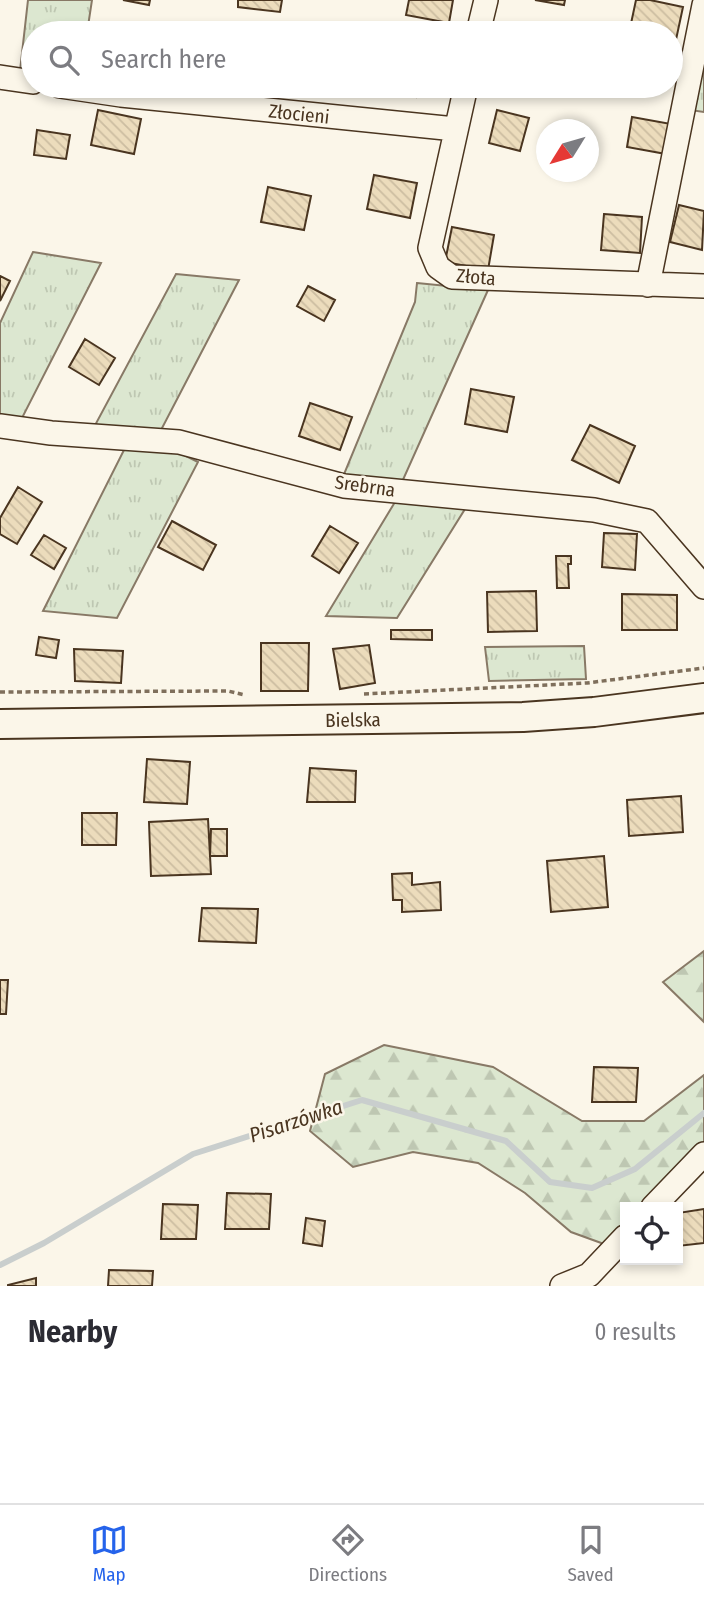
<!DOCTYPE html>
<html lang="en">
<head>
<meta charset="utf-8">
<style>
	:root { --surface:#fff; --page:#f7f7f7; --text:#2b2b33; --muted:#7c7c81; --line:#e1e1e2; --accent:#2563eb }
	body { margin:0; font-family:"Fira Sans Condensed",sans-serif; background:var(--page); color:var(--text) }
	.controls { position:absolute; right:21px; bottom:21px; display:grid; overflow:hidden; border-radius:0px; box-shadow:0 4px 10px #0003 }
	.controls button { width:63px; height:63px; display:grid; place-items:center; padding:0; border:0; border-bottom:2px solid var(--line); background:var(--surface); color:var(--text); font:35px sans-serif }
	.compass { position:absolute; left:536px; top:119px; width:63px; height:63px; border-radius:50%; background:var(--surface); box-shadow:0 4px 10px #0003; rotate:233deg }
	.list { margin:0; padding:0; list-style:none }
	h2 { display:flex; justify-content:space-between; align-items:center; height:91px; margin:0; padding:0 28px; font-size:30px }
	h2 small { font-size:23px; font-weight:400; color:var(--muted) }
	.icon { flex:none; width:38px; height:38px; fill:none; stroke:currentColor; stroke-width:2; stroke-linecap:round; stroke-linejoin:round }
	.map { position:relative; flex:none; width:704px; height:1286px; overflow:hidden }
	.search { position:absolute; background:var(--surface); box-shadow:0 4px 10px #0003; left:21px; right:21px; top:21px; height:77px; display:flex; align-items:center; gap:18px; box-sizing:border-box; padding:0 24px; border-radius:38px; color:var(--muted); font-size:26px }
	.sheet { height:217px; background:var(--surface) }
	nav { display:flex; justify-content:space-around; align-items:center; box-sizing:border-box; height:98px; border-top:2px solid var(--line); background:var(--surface); font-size:19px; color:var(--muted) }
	nav a { display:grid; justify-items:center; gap:4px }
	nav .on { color:var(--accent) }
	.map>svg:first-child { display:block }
</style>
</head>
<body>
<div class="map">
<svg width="704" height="1286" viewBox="0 0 704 1286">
	<defs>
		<pattern id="grass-tufts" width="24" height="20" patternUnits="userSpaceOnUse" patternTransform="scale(1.75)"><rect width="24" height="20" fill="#dce7d0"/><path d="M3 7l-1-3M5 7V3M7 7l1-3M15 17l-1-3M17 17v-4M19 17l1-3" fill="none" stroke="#bec7b2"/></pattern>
		<pattern id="forest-firs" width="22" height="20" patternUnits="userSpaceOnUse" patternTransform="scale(1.75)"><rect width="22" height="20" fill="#dce7d0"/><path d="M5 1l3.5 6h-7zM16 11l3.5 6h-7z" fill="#bec7b2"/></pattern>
		<pattern id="building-back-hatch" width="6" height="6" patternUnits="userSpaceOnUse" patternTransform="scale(1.75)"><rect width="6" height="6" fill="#ecdcbc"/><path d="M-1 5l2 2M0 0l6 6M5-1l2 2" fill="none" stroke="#ccbda1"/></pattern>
	</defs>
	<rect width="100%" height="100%" fill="#fbf6e9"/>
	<!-- grass -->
	<path fill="url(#grass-tufts)" stroke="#887966" stroke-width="2" d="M28,0H92L87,33H33V73L20,71Z
		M704,53V112L690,110Z
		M33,252L101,263L21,420L0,416V323Z
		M176,274L239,280L160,432L93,429Z
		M417,283L488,290L402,482L342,479L415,302Z
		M125,448L172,449L198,462L117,618L43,611Z
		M395,502L465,509L397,618L326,616Z
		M584,646L586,679L489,681L485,647Z"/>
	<!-- forest -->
	<path fill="url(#forest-firs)" stroke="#887966" stroke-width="2" d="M704,951V1022L663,982Z
		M384,1045L493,1067L582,1121H644L704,1075V1145L650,1207H625V1235L615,1248L571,1232L525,1193L478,1163L413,1152L353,1167L310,1131L325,1074Z"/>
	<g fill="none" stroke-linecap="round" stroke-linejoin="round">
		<!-- stream -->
		<path stroke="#c9cecd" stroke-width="6" d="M0,1265L44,1243L193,1154L362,1100L506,1141L550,1182L592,1188L635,1169L704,1113"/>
	</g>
	<!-- building -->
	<path fill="url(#building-back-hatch)" stroke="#4a3520" stroke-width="2" d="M123,0H150L149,5Z
		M238,0H282L280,12L238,7Z
		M409,0H453L449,23L406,15Z
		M535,0H565L564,5Z
		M636,0H650L683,7L674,49L671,48V33H629Z
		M382,86H419L416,97Z
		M98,110L141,119L134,154L91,145Z
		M497,110L529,118L520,151L489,143Z
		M632,117L671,124L666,154L627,147Z
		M37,130L70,135L66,159L34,155Z
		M374,175L417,183L410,218L367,209Z
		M268,187L311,196L304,230L261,222Z
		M679,205L704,211L702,250L670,242Z
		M604,214L642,217L640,253L601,250Z
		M452,227L494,235L488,270L445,262Z
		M0,276L10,281L0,301Z
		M308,286L335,300L324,321L297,306Z
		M85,339L115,358L99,385L69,367Z
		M471,389L514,397L507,432L465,424Z
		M310,403L352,417L340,450L299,436Z
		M590,425L635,446L619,483L572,460Z
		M18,487L42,502L17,544L0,534V518Z
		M172,521L216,545L203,570L158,547Z
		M330,526L358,543L339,573L312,556Z
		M604,533L637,534L635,570L602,567Z
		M44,535L66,548L54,569L31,555Z
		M556,556H571V564H568L569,588H557Z
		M536,591L537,631L488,632L487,592Z
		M622,594L677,595V630H622Z
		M391,630H432V640L391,639Z
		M39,637L59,640L56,658L36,655Z
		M261,643H309L308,691H261Z
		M369,645L375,683L340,689L333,649Z
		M74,649L123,651L121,683L75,681Z
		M147,759L190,762L187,804L144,802Z
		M310,768L356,771L355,802H307Z
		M681,796L683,832L629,836L627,800Z
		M82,813H117L116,845H82Z
		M208,819L211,874L151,876L149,822Z
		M211,829H227V856H210Z
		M604,856L608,907L551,912L547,861Z
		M412,873V885L440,882L441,910L402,912V900H393L392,874Z
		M202,908L258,909L256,943L199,941Z
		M0,980H8L6,1014H0Z
		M594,1067L638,1068L636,1102H592Z
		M227,1193L271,1194L269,1229H225Z
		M163,1204L198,1205L196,1239H161Z
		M704,1209V1243L678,1246V1213Z
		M306,1218L325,1221L322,1246L303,1243Z
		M109,1270L153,1271L152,1286H108Z
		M36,1278V1286H8V1285Z"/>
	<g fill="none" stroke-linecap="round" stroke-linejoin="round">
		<!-- minor casing -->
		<g stroke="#4a3520" stroke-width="26">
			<path id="minor" d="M478,33L486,0
				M0,77L33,82
				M60,86L121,95L455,129
				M466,86L430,248L438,267L452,277L704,286
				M648,285L704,5
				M0,426L51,433L179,442L344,486L594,510L647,521L704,587
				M653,1207L704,1154
				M562,1286L589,1275L625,1237"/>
		</g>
		<!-- major casing -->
		<g stroke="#4a3520" stroke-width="32">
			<path id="major" d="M0,724L523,717L594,712L704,698"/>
		</g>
		<!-- path -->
		<path stroke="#7f6f5c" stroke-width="3.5" stroke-dasharray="5 3.5" stroke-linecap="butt" d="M0,692L228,691L245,695
			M364,694L587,683L704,668"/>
		<!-- minor -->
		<use href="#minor" stroke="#fbf6e9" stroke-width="23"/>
		<!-- major -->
		<use href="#major" stroke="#fbf6e9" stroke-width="28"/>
	</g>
	<g text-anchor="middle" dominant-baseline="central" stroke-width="5" stroke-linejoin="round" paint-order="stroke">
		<!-- street labels -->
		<g font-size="19" fill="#4a3520" stroke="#fbf6e9">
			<text transform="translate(299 114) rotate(6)">Złocieni</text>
			<text transform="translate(476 277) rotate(5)">Złota</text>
			<text transform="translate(365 486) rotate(8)">Srebrna</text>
			<text transform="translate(353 720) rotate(-1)">Bielska</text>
		</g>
		<!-- water labels -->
		<g font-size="21" font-style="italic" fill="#4a3520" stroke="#fbf6e9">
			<text transform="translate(296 1121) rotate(-18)">Pisarzówka</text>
		</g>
	</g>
</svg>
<div class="controls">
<button><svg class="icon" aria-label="locate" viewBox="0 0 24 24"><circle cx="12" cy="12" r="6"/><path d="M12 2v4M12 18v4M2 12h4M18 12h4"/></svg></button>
</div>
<svg class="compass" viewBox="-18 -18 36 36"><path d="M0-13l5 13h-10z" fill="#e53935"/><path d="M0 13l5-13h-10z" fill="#7c7c81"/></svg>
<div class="search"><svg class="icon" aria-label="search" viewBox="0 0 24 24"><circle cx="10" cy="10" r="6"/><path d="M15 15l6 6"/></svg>Search here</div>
</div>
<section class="sheet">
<h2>Nearby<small>0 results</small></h2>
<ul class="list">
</ul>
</section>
<nav>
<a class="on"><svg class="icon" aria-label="map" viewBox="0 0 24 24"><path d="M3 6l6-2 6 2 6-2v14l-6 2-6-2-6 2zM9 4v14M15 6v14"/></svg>Map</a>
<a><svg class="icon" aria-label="directions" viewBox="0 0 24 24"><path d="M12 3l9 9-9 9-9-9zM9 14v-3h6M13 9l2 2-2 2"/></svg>Directions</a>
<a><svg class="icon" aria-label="saved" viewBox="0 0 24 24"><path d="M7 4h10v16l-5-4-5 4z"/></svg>Saved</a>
</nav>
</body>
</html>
